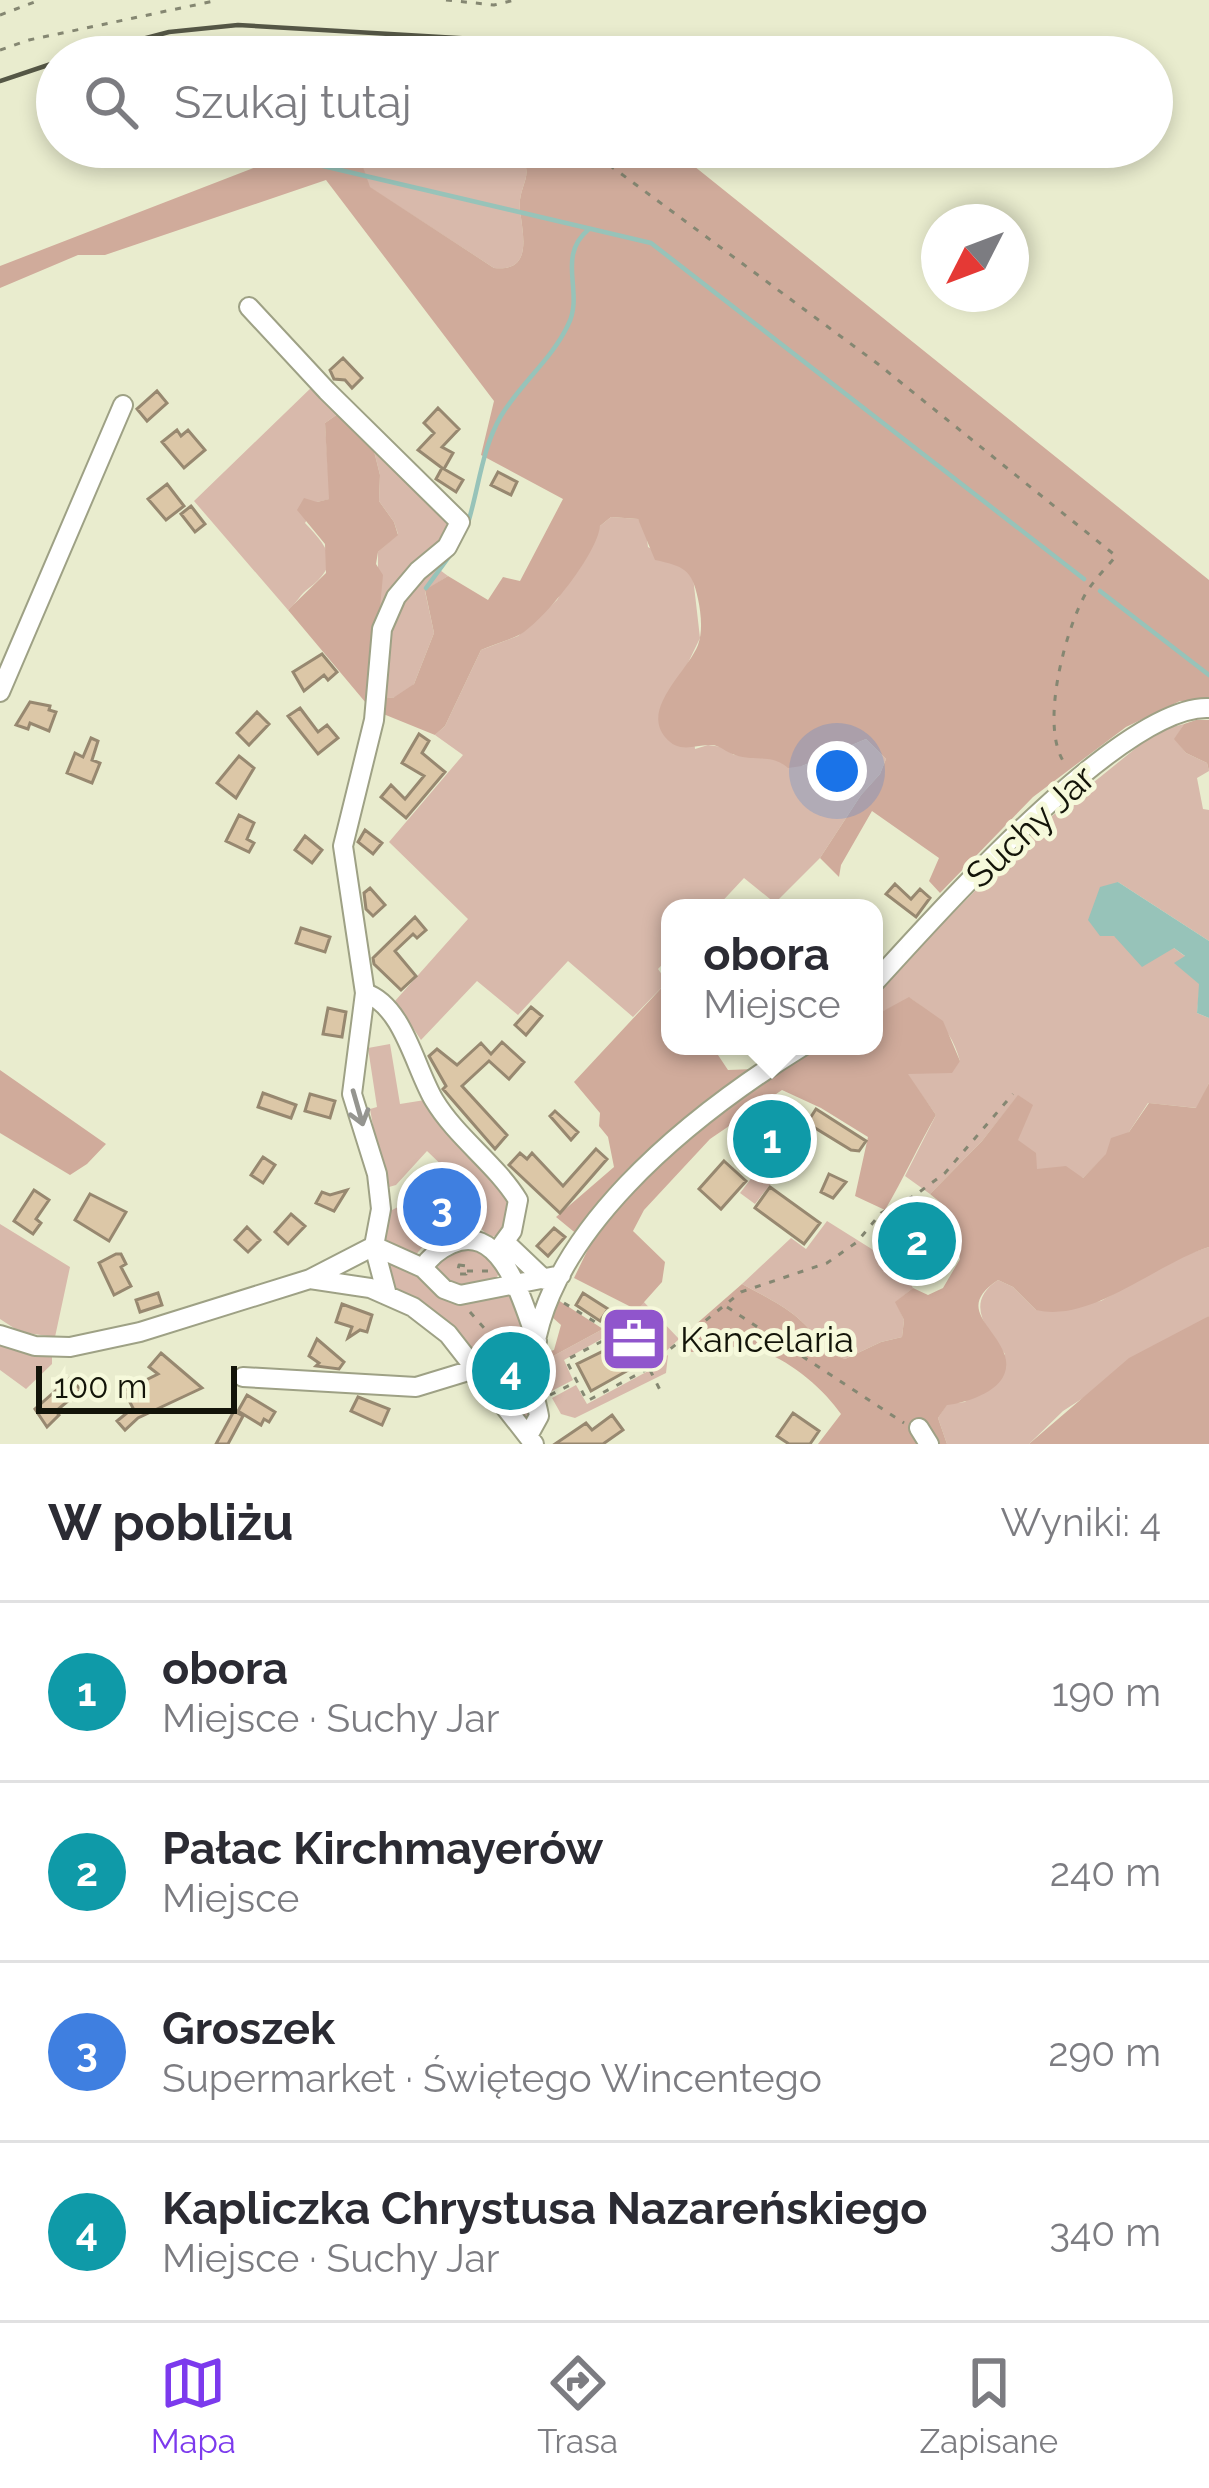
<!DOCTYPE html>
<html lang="pl">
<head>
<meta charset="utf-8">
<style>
	:root { --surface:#fff; --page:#f2f2f3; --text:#2b2b33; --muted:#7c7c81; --line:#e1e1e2; --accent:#7c3aed }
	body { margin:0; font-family:Raleway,sans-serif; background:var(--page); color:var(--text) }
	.compass { position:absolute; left:921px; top:204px; width:108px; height:108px; border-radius:50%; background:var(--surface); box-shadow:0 6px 18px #0003; rotate:228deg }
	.scale { position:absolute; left:36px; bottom:30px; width:201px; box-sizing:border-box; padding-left:12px; border:6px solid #131409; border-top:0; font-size:33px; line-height:42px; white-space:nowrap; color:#131409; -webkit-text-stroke:9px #f6f9db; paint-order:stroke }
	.you { position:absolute; left:837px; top:771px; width:42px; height:42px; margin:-30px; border:9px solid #fff; border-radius:50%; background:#1a73e8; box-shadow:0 0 0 18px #1a73e833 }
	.badge { display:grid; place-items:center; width:78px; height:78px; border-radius:50%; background:var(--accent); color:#fff; font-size:39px; font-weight:700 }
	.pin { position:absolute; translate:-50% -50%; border:6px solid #fff; box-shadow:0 3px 12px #0006 }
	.popup { position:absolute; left:661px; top:899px; width:222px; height:156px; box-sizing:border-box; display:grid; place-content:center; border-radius:24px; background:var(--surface); filter:drop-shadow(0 3px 9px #0005); font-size:39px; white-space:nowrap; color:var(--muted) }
	.popup b { font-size:45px; color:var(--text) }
	.popup::after { content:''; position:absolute; left:50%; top:100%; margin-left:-24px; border:24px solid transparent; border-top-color:var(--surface) }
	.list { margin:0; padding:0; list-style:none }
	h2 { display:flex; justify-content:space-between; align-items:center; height:156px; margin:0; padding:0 48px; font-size:51px }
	h2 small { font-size:39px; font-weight:400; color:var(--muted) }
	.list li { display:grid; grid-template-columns:78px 1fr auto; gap:36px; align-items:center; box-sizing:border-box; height:180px; padding:0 48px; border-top:3px solid var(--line) }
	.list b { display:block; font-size:45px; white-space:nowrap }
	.list p { margin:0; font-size:39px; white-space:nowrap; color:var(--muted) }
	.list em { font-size:39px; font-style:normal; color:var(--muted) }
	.icon { flex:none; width:66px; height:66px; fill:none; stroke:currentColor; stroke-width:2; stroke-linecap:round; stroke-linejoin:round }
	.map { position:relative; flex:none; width:1209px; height:1444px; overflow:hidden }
	.search { position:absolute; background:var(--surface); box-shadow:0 6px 18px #0003; left:36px; right:36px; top:36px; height:132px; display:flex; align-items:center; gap:30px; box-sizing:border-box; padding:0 42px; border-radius:66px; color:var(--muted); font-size:45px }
	.sheet { height:876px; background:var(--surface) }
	nav { display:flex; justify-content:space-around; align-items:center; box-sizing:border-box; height:168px; border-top:3px solid var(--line); background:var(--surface); font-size:33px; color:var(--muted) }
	nav a { display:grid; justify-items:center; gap:6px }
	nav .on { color:var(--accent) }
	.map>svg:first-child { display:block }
</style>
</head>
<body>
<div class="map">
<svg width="1209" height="1444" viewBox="0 0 1209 1444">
	<rect width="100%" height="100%" fill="#e9ecce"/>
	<!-- green -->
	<path fill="#d8b9ab" d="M356,147H512C541,174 517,182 520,210C523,236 533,272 494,268L369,187Z
		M315,384L342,411L325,423L330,499L317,502L305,523C329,548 341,564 309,588C300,594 297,603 288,610L194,501Z
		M371,439L456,521L378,629V552L398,534L394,522L379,501L380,475Z
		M611,517L638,519L646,532L648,547L684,566L693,577L700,638L687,665L695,749L708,745L722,747L734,755L777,758L802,766L866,739L886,759L880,774L861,795L820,858L775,903L744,878L716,908H670V956L658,969L667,982L633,1017L568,961L518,1015L477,981L421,1040L395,1001L468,919L389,842L463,755L435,735L445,726L481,650L518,636L557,600L600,526Z
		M433,565L448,576L425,591L434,633L414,684L404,694L393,698L382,697V657L399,599Z
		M1184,724L1175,739L1186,753L1207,763L1209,771L1197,778L1203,809L1209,810V941L1118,882L1114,936L1174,948L1186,957L1175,963L1200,984L1197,1013L1209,1018V1083L1197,1108L1148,1103L1129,1132L1083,1178L1036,1169L1017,1140L1018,1096L982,1141L930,1194L905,1176L936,1115L907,1074L960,1061C951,1029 935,1016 910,998L874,1016V992L1041,825L1157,731Z
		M390,1044L400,1104L425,1100L512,1198L515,1213L498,1236L490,1237L467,1216L480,1202L427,1151L396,1185L389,1187L383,1182L370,1109L377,1107L368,1048Z
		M760,1167L775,1178L755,1204L740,1193Z
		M406,1203L434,1234L412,1259L386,1243V1213Z
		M827,1221L902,1268L913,1288L896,1302L904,1320L902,1337L881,1342L845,1359L824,1351C806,1315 775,1302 742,1284L791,1238L806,1249Z
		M0,1224L70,1267L55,1337L20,1332L0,1319Z
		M1209,1247V1316L1204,1320L1063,1411L1029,1444H947L938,1418L947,1404L965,1402L1005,1354C986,1328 964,1303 998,1280L1013,1287L1036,1310L1101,1301L1176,1258Z
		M455,1248C477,1250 486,1253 499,1272L496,1280L477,1289L442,1283L434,1266Z
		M392,1259L413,1269L459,1305L511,1295L529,1345L533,1418L527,1425L397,1293L387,1263Z
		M642,1300L679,1339L661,1356L640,1319L611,1334L607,1328L636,1311Z
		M603,1329L607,1336L564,1360L573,1380L550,1392L540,1376L544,1361Z
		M0,1345L52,1356V1364L26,1389L0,1370Z
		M668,1355L666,1373L575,1418L561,1414L552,1398L576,1385L587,1404L663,1363L662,1359Z"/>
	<!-- forest -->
	<path fill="#d0ab9b" d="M308,147H356L370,187L494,268C533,272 523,236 520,210C517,182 541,174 512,147L674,150L1209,580V702L1180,701L1126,727L1033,797L940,893L929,881L939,858L872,811L841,865L839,877L820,858L861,795L880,774L886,759L866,739L802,766L788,768C771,753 755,762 735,755C725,752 720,744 709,745C692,746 678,753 665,737C641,708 688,671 698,645C703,631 701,613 698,599C692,569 683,566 655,560L638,519L611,517L600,526C597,554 548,615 524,632C512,640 494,644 481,650L445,726L435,735L371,709L288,610L326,573L325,544L297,510L304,498L317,502L329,499L325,423L342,411L371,439L380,475L379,501L394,522L398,535L378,552L376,564L383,575L378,629L370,652L376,696L393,698L414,684L434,633L425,590L448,576L488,600L503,577L520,581L563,499L481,455L494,401L326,180L105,255H78L0,288V266Z
		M1196,720H1209V771L1207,763L1186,753L1174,739L1184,724Z
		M667,982L670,1046H712L728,1070L754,1069L798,1058L812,1046H874V1016L909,997L943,1021L960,1061L952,1073L908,1074L936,1115C918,1146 904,1178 885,1210L855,1196L868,1137L821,1108L782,1090L710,1139L644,1210L633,1231L665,1262L662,1282L637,1310L574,1278L590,1245L556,1217L614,1167L608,1137L599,1126L600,1113L574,1082Z
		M0,1070L106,1144L87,1164L70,1175L0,1133Z
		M1209,1083V1247C1153,1265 1092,1323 1036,1310L1013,1287L998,1280C956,1308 993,1324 1004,1353C1017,1387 971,1402 947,1405L938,1418L947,1444H818L841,1414C821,1385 776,1347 738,1347C722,1346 707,1352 691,1352L679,1339L742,1284C775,1302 806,1315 824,1351L845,1359L881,1342L902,1337L904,1320L895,1302L913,1288L928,1295L943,1288L960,1259L947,1208L930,1194L982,1141L1018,1095L1033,1105L1018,1140L1036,1153L1037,1169L1066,1166L1083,1178L1106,1154L1111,1138L1129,1132L1149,1103L1196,1108Z
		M558,1300L603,1329L544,1361L541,1354L554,1350L561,1325L552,1317Z
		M1209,1316V1444H1029L1129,1358Z"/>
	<!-- water -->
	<path fill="#97c3b9" d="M1118,882L1209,941V1018L1197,1013L1199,984L1174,963L1185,956L1174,948L1142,967L1114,936H1100L1088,920L1100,887Z"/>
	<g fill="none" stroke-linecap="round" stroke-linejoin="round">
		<!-- stream -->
		<path stroke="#97c3b9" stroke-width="4.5" d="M306,162L651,243L1084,579
			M468,523C479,487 482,448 501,416C521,383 552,359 568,325C585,292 555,257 589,229
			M426,588L451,554
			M1100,591L1209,675"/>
	</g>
	<!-- building -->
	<path fill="#dcc7a7" stroke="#978870" stroke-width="3" d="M343,358L362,378L352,388L345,380L334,379L330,370Z
		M157,391L167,403L147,421L137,409Z
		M438,408L459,429L442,447L453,453L444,469L463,480L456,492L436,479L442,468L418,450L434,433L424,423Z
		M177,430L181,436L188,430L205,450L184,468L162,442Z
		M498,472L517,482L511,495L491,485Z
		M167,484L184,506L166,520L148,499Z
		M191,506L205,524L195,532L181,514Z
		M322,654L337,672L328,680L324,675L304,691L293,672Z
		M30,702L50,706L49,710L56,712L49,731L30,723L28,729L16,725Z
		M300,708L318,732L327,725L338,738L318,754L288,716Z
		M257,712L269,724L249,745L237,733Z
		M419,734L429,741L422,753L445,772L406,818L381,797L391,785L405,799L424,776L402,763Z
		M91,738L98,741L92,760L100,763L92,783L67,773L75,753L83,757Z
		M239,756L254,768L236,798L217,783Z
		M239,815L254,823L247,839L254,843L249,852L226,841Z
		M365,830L382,843L373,854L358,842Z
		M305,836L322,850L312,863L295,850Z
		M895,884L911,899L920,889L930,898L916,917L886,894Z
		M370,888L385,905L373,916L366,909L364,893Z
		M415,917L426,930L417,938L413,934L395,951L416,976L401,990L374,964L373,958Z
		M301,928L330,937L325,952L296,943Z
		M531,1007L542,1016L526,1035L515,1025Z
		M328,1008L346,1012L342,1037L323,1034Z
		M502,1042L524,1062L509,1079L489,1061L462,1086L507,1135L495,1149L443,1089L446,1086L429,1056L437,1049L457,1065L481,1043L491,1054Z
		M263,1093L296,1105L291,1118L258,1107Z
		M310,1094L335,1101L330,1118L305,1111Z
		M816,1109L866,1141L859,1151L851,1150L807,1123Z
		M555,1111L578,1132L571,1140L550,1116Z
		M779,1113L795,1124L766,1164L751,1153Z
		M596,1149L607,1159L560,1213L509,1165L520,1153L527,1159L532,1153L563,1186Z
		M263,1157L275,1165L263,1183L251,1175Z
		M724,1161L746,1181L721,1209L699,1189Z
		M829,1174L846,1182L833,1198L821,1192Z
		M457,1183L474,1200L456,1218L454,1215L444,1223L440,1219L422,1235L426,1222L413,1209L435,1195L440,1199Z
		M770,1187L820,1223L804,1244L755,1208Z
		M34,1190L49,1200L36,1219L41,1223L33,1234L14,1221Z
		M347,1190L334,1211L316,1203L322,1192L330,1195Z
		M90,1194L126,1212L109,1241L75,1220Z
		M889,1213L915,1226L925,1224L949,1241L934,1268L877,1235Z
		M291,1214L305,1226L288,1244L275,1232Z
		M247,1227L260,1240L248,1252L235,1240Z
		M554,1228L565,1237L548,1256L537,1246Z
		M116,1254H121L126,1264L121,1267L131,1286L114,1295L99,1263Z
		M158,1293L162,1305L140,1312L136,1300Z
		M583,1293L608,1309L600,1321L576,1305Z
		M342,1304L372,1315L367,1332L360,1330L348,1338L352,1327L336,1322Z
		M638,1334L650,1358L591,1391L577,1364Z
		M317,1339L344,1362L339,1369L316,1366L319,1363L309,1356Z
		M161,1353L202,1388L138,1418L125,1430L117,1421L133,1408L124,1391L158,1374L149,1367Z
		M70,1378L81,1390L56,1411L59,1415L47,1427L35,1409Z
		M247,1395L275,1412L269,1422L264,1419L261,1425L238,1411Z
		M358,1397L389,1409L382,1425L351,1411Z
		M234,1411L243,1416L228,1444H216Z
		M793,1413L819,1431L810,1444H789L777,1436Z
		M612,1415L623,1430L603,1444H555L586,1423L592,1430Z"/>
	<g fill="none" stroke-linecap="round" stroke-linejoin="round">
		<!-- minor casing -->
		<g stroke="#9ea185" stroke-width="22">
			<path id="minor" d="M249,307L327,391L460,522L447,547L418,571L396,597L382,629L374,720L343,846L365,993L352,1094L377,1174L381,1209L374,1246L387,1295
				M0,692L123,405
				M874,983C935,917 1122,704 1209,708
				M365,993C403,1005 415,1068 434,1100C457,1138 495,1163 518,1200L512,1231L496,1253
				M505,1242L545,1280
				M423,1268L444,1289L460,1295L561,1275
				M310,1279L374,1246L423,1268C429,1258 440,1249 451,1244C503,1220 524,1308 537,1341
				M0,1335L35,1346L70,1347L140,1332L310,1279L370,1288L413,1307L448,1334L534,1444
				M243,1377L416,1387L475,1369
				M919,1428L929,1444
				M528,1436L539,1416C537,1404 532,1391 532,1379C532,1238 695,1113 803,1046"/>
		</g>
		<!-- path -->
		<path stroke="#858772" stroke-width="3" stroke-dasharray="6 9" stroke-linecap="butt" d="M446,0L494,5L515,0
			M0,15L40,0
			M0,50L29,40L219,0
			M585,147L878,364L1116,556C1106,568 1094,580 1086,593C1065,630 1038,730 1066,765
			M459,1265L466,1266V1274H457Z
			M921,1270L925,1267L937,1272L945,1256L942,1255
			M467,1271H490
			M564,1303L605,1328L609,1336
			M727,1307L904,1423
			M470,1312L519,1368
			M639,1322L661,1362L587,1401L566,1360Z
			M659,1358L741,1292L827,1263L857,1242L881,1213L914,1196L945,1173L1013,1094
			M650,1370L660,1390
			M550,1395L574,1383"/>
		<!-- minor -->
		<use href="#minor" stroke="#fff" stroke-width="18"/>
		<!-- rail -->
		<path stroke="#555746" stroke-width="4.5" d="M74,57L169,32L238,25L492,40L529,46
			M0,81L57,62"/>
	</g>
	<!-- one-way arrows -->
	<defs><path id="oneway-shaft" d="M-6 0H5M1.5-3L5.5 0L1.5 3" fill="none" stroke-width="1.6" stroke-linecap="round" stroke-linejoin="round" transform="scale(3)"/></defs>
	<use stroke="#959590" href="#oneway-shaft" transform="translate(358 1108) rotate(74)"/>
	<!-- icons -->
	<defs>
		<g id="office-square" transform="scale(3.45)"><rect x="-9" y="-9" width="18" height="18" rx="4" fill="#9055cc" stroke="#f6f9db"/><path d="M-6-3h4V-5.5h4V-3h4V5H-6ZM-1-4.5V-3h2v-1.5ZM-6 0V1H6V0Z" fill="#fff"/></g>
	</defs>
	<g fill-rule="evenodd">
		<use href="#office-square" x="634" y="1339"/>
	</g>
	<g text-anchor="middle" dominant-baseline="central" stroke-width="10" stroke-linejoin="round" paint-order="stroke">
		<!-- street labels -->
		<g font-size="36" fill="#131409" stroke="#f6f9db">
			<text transform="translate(1030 826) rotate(-43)">Suchy Jar</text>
		</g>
		<!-- poi labels -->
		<g font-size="36" fill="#131409" stroke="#f6f9db" text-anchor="start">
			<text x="680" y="1339">Kancelaria</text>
		</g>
	</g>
</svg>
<svg class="compass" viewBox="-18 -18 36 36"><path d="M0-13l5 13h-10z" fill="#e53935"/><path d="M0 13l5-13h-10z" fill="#7c7c81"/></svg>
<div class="scale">100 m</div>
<div class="you"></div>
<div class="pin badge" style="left:772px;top:1139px;background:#0f9aa8">1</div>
<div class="popup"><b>obora</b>Miejsce</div>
<div class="pin badge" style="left:917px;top:1241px;background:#0f9aa8">2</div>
<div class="pin badge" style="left:442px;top:1207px;background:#3f7fe0">3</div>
<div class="pin badge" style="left:511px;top:1371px;background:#0f9aa8">4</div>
<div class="search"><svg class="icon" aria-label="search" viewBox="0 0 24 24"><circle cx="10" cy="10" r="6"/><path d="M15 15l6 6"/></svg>Szukaj tutaj</div>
</div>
<section class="sheet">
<h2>W pobliżu<small>Wyniki: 4</small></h2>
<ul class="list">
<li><span class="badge" style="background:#0f9aa8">1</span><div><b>obora</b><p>Miejsce · Suchy Jar</p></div><em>190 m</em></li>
<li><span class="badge" style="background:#0f9aa8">2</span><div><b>Pałac Kirchmayerów</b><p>Miejsce</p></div><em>240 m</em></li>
<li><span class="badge" style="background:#3f7fe0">3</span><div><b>Groszek</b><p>Supermarket · Świętego Wincentego</p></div><em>290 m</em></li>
<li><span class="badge" style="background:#0f9aa8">4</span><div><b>Kapliczka Chrystusa Nazareńskiego</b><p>Miejsce · Suchy Jar</p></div><em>340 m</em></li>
</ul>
</section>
<nav>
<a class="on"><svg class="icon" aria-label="map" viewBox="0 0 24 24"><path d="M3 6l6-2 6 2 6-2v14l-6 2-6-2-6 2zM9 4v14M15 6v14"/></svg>Mapa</a>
<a><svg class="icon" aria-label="directions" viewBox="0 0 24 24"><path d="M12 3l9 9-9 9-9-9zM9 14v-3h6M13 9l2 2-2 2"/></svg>Trasa</a>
<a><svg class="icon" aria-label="saved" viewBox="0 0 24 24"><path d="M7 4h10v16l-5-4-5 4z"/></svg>Zapisane</a>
</nav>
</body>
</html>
